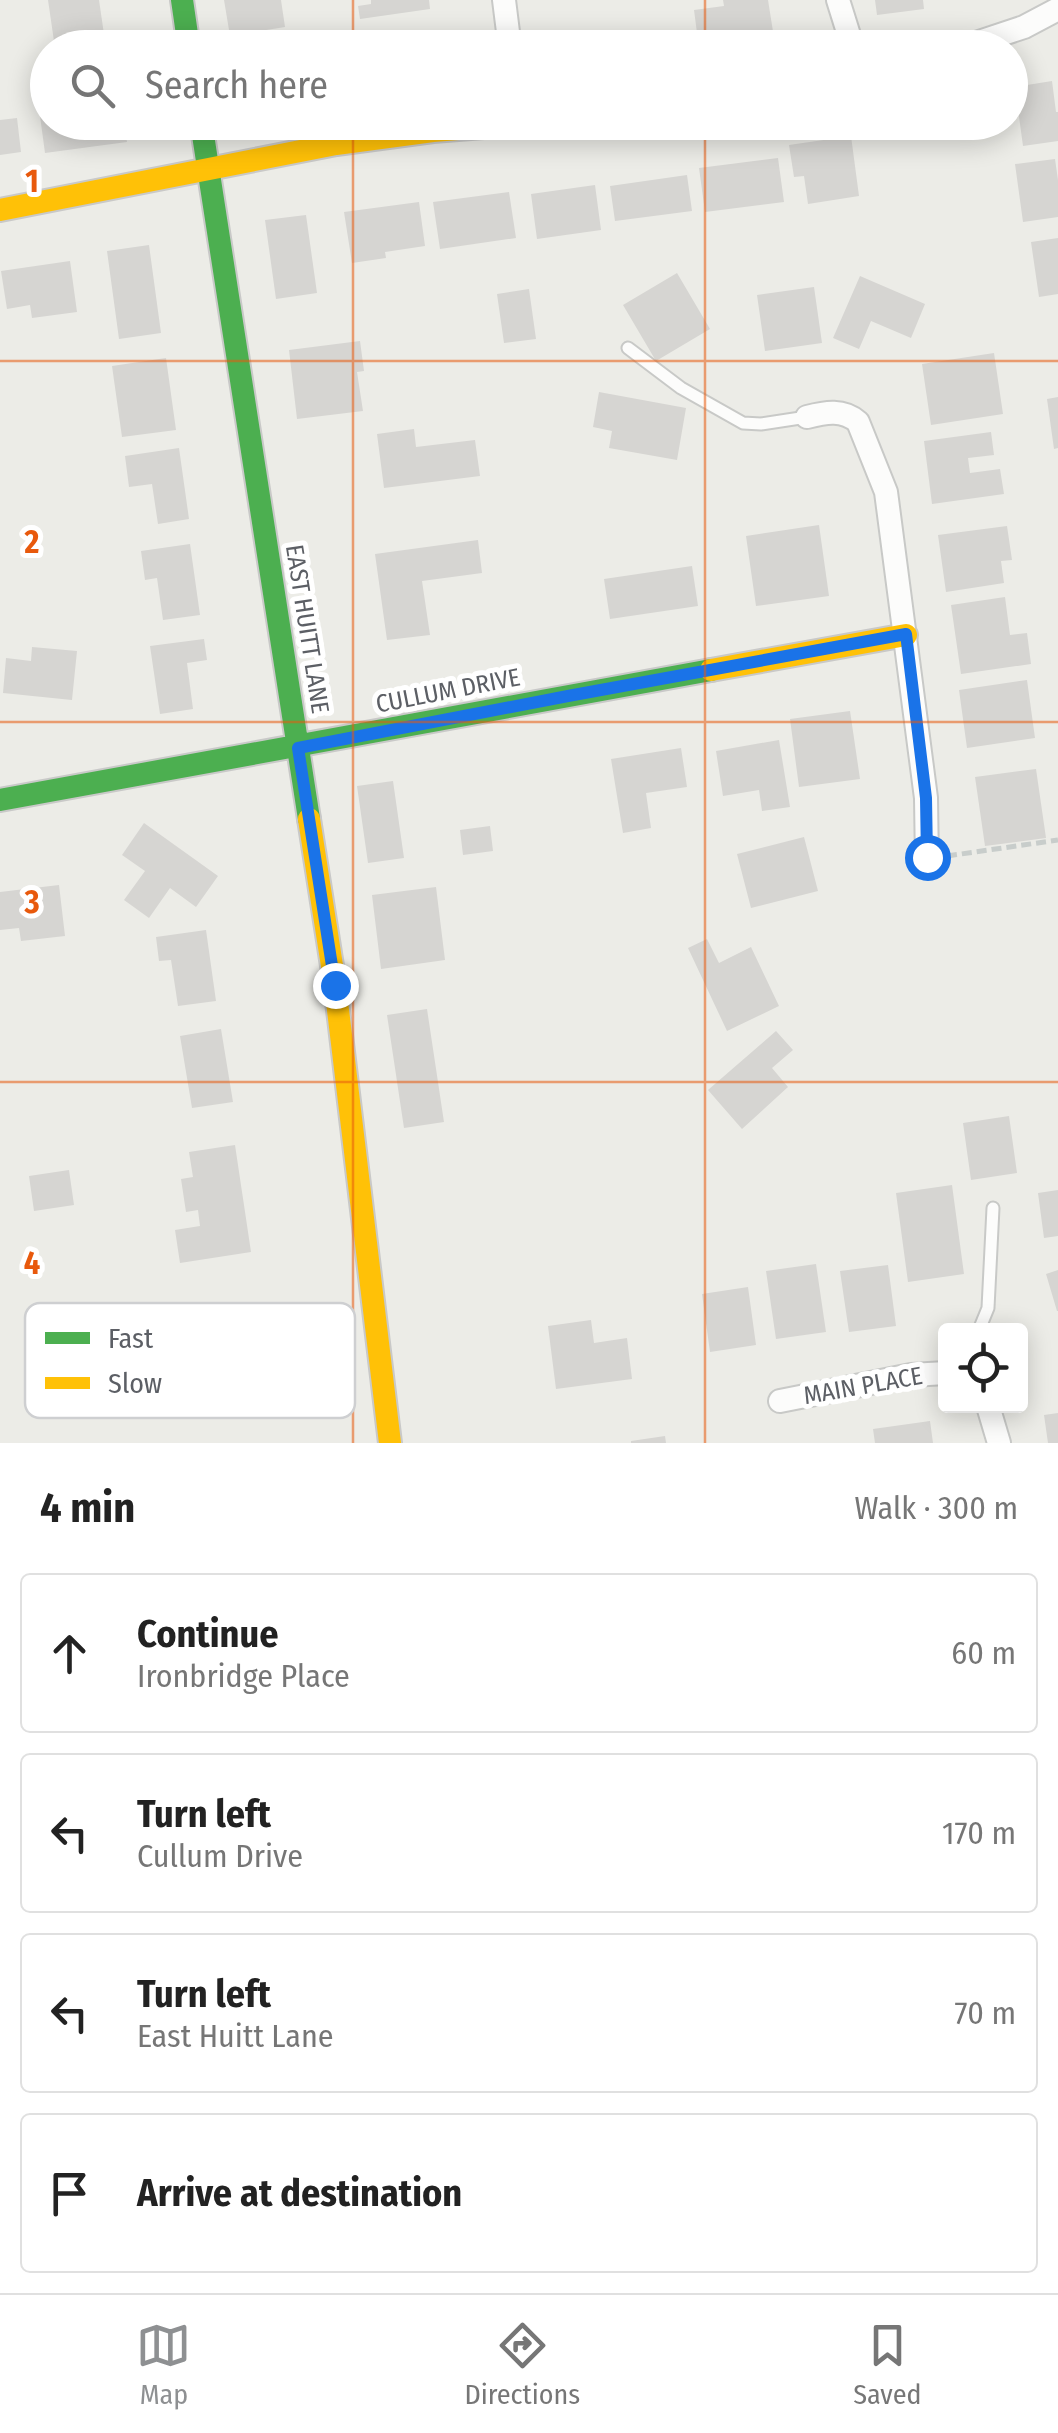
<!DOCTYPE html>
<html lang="en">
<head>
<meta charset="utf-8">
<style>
	:root { --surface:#fff; --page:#f2f2f2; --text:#222; --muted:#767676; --line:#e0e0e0; --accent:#8e9092 }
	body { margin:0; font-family:"Fira Sans Condensed",sans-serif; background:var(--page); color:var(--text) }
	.controls { position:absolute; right:30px; bottom:30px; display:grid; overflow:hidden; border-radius:10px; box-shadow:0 5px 25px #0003 }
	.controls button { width:90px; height:90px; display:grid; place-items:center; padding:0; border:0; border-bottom:2px solid var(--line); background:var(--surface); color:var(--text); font:50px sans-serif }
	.stop { position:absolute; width:30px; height:30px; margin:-22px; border:8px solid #1a73e8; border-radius:50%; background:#fff }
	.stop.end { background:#1a73e8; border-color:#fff; box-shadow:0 2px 10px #0008 }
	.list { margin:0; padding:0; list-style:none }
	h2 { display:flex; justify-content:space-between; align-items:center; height:130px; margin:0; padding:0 40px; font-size:42px }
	h2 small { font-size:32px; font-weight:400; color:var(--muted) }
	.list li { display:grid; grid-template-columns:65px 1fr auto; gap:30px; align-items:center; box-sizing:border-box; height:160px; margin:0 20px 20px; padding:0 20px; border:2px solid var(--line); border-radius:10px }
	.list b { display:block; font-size:38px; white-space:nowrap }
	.list p { margin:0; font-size:32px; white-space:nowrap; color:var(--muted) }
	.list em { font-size:32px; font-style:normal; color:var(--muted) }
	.icon { flex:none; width:55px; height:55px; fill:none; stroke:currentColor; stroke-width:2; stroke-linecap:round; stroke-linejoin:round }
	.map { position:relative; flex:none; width:1058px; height:1443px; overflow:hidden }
	.search { position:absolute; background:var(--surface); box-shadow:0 5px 25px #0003; left:30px; right:30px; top:30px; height:110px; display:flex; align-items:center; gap:25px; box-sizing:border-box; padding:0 35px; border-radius:55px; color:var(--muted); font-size:38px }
	.sheet { height:850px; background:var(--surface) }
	nav { display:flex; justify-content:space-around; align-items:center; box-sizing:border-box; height:140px; border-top:2px solid var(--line); background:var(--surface); font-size:28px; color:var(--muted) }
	nav a { display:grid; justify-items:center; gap:5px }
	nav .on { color:var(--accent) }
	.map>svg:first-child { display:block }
</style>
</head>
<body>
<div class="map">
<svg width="1058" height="1443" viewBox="0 0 1058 1443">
	<rect width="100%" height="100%" fill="#ecece7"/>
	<!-- building -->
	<path fill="#d6d5d2" d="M48,0H99L106,48H55Z
		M224,0H281L285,27L230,36Z
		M371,0H429L430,9L360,19L358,6L371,4Z
		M723,0H768L775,44L749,48H699L694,10L724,6Z
		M875,0H923L924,9L877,15Z
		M641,30L643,48H556V42Z
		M436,34L438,48H376L375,42Z
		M1052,81L1056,112H1058V141L1023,146L1015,87Z
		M48,115V122H124L127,142L45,153L40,116Z
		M17,118L21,152L0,155V120Z
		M851,136L859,196L808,204L804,176L794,177L789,145Z
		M778,158L784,202L705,212L699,168Z
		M1055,159L1058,180V217L1023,222L1015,164Z
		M687,175L692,211L615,221L610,186Z
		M595,185L601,230L537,239L531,194Z
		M509,192L516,238L440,249L433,202Z
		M419,202L425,246L385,252L386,258L352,263L344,212Z
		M306,215L317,293L276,299L265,220Z
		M1058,238V294L1039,297L1031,242Z
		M149,245L161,333L119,339L107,251Z
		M70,261L77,312L32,318L30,305L7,309L1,271Z
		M677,273L710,329L656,361L623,305Z
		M860,276L925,304L911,338L871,321L859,349L833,338Z
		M814,287L822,343L765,351L757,295Z
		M529,289L536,339L504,343L497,294Z
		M360,341L364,371L357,372L363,411L297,419L289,350Z
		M994,353L1003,414L931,425L922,364Z
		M166,358L176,430L122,437L112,366Z
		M599,392L686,408L677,460L609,448L612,431L593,427Z
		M1058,397V448L1054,449L1047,399Z
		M414,429L416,447L475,440L480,476L384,488L377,434Z
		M991,432L994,455L968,458L970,473L1000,469L1004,494L932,504L924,441Z
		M179,448L189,519L158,524L152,484L129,487L125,456Z
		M819,525L829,596L756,606L746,536Z
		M1007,526L1012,560L1001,561L1004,583L946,592L938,535Z
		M478,540L482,573L422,581L430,635L387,640L375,554Z
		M190,544L200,615L163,620L157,578L145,580L141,551Z
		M692,566L698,606L610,619L604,579Z
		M1005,597L1010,635L1027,633L1031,664L961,674L951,605Z
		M204,639L207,660L187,663L193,709L160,714L150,646Z
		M32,647L77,651L72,700L3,693L6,658L31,661Z
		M1027,680L1035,738L967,748L959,690Z
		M850,711L860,779L799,787L790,719Z
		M779,740L790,807L762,811L759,790L723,796L716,751Z
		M681,748L687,787L646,793L651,828L623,833L611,759Z
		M1036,769L1046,838L985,846L975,777Z
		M393,781L404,858L368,863L357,786Z
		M144,823L218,876L196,907L170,888L149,918L124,900L145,871L122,855Z
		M490,826L493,851L463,855L460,830Z
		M804,837L818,891L751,908L737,854Z
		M59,885L65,936L21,941L19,928L0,930V892Z
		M436,887L445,960L381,969L372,895Z
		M206,930L216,1001L178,1006L171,960L159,961L156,937Z
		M707,939L719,963L751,947L779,1006L727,1031L688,948Z
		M427,1009L444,1122L404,1128L387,1015Z
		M221,1029L233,1102L192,1108L180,1036Z
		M776,1031L793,1050L772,1068L788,1087L742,1129L708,1090Z
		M1009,1116L1017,1173L971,1180L963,1123Z
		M235,1145L251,1252L180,1263L175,1230L200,1226L198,1210L186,1212L181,1179L193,1177L189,1152Z
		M69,1170L74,1205L34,1211L29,1176Z
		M952,1185L964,1274L908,1282L896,1193Z
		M1058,1190V1236L1044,1238L1038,1193Z
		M816,1264L826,1332L776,1339L766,1271Z
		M888,1265L896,1326L849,1332L840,1271Z
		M1058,1270V1311H1057L1046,1274Z
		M748,1287L756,1345L710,1352L702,1294Z
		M591,1320L594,1343L627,1338L632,1379L556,1389L548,1326Z
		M1058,1413V1443H1048L1044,1415Z
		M930,1421L933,1443H875L873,1429Z
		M665,1436L666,1443H631V1441Z"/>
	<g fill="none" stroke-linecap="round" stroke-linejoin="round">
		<!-- lane casing -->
		<g stroke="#c8c9c7" stroke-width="15">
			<path id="lane" d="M628,348L681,388L743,423L761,424L807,417
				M979,1330L988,1308L993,1208"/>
		</g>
		<!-- street casing -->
		<g stroke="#c8c9c7" stroke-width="26">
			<path id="street" d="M504,0L510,48
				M838,0L853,48
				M961,48L1024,27L1058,9
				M807,417C826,412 843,409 858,422L886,492L926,798L927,864
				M780,1401L911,1375L946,1373
				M988,1406L999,1443"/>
		</g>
		<!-- fast casing -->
		<g stroke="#c9c9c8" stroke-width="26">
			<path id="fast" d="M182,0L189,48
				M201,122L309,819
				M0,800L711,670"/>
		</g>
		<!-- slow casing -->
		<g stroke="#c9c9c8" stroke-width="26">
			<path id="slow" d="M0,210L336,144L433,131L548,122
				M711,670L906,635
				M309,819L335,985L390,1443"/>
		</g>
		<!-- path -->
		<path stroke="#c8cdcb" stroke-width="5" stroke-dasharray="10 5" stroke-linecap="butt" d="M947,856L1058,840"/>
		<!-- lane -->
		<use href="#lane" stroke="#fcfcfb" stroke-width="11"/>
		<!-- street -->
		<use href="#street" stroke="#fcfcfb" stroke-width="22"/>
		<!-- fast -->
		<use href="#fast" stroke="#4caf50" stroke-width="22"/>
		<!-- slow -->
		<use href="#slow" stroke="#ffc107" stroke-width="22"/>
	</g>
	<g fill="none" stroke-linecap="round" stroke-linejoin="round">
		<!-- route -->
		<path stroke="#1a73e8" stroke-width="12" d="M335,985L298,748L568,696L906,634L926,798L927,857"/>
	</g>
	<!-- grid -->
	<path fill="none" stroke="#e8590c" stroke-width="2.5" stroke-opacity="0.55" d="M353,0V48M705,0V48M353,122V1443M705,122V1443M0,361H1058M0,722H1058M0,1082H1058"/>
	<g text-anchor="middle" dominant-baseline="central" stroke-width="10" stroke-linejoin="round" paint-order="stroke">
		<!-- street labels -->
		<g font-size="25" fill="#5c5f65" stroke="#fff">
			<text transform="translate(307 629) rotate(81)">EAST HUITT LANE</text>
			<text transform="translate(448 691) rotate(-11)">CULLUM DRIVE</text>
			<text transform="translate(863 1386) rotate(-10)">MAIN PLACE</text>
		</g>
	</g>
	<!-- legend -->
	<rect x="25" y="1303" width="330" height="115" rx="15" fill="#fff" stroke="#cecfd1" stroke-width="2.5"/>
	<rect x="45" y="1332" width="45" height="12" fill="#4caf50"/>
	<rect x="45" y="1377" width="45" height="12" fill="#ffc107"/>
	<g font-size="28" fill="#5c5f65">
		<text x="108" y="1348">Fast</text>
		<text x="108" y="1393">Slow</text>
	</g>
	<g font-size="32" text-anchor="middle" font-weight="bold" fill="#e8590c" stroke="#fff" stroke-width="10" stroke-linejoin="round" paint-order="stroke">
		<text x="32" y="192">1</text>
		<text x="32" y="553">2</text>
		<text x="32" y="913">3</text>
		<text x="32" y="1274">4</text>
	</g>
</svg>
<div class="controls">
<button><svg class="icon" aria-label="locate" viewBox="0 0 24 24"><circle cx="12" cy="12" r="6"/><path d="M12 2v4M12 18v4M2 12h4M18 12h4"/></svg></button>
</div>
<div class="stop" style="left:927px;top:857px"></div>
<div class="stop end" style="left:335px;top:985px"></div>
<div class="search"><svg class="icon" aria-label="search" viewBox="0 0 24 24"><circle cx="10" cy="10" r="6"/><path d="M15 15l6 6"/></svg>Search here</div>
</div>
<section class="sheet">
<h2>4 min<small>Walk · 300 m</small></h2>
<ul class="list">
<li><svg class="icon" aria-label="ahead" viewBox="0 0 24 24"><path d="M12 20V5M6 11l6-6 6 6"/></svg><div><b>Continue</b><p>Ironbridge Place</p></div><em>60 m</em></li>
<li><svg class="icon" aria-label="left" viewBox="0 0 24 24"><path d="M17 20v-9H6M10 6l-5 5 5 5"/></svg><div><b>Turn left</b><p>Cullum Drive</p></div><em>170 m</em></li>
<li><svg class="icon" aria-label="left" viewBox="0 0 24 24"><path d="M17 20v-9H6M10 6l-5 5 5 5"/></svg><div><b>Turn left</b><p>East Huitt Lane</p></div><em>70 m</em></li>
<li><svg class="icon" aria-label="arrive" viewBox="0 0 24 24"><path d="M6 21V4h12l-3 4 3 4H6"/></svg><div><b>Arrive at destination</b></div></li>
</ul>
</section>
<nav>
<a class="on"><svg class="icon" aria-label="map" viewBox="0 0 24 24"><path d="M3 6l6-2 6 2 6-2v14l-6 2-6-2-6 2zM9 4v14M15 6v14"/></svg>Map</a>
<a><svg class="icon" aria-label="directions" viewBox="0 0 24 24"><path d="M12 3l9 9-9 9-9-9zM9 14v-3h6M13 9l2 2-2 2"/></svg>Directions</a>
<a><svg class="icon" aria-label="saved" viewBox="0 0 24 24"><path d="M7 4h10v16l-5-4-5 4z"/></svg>Saved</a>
</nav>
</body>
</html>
